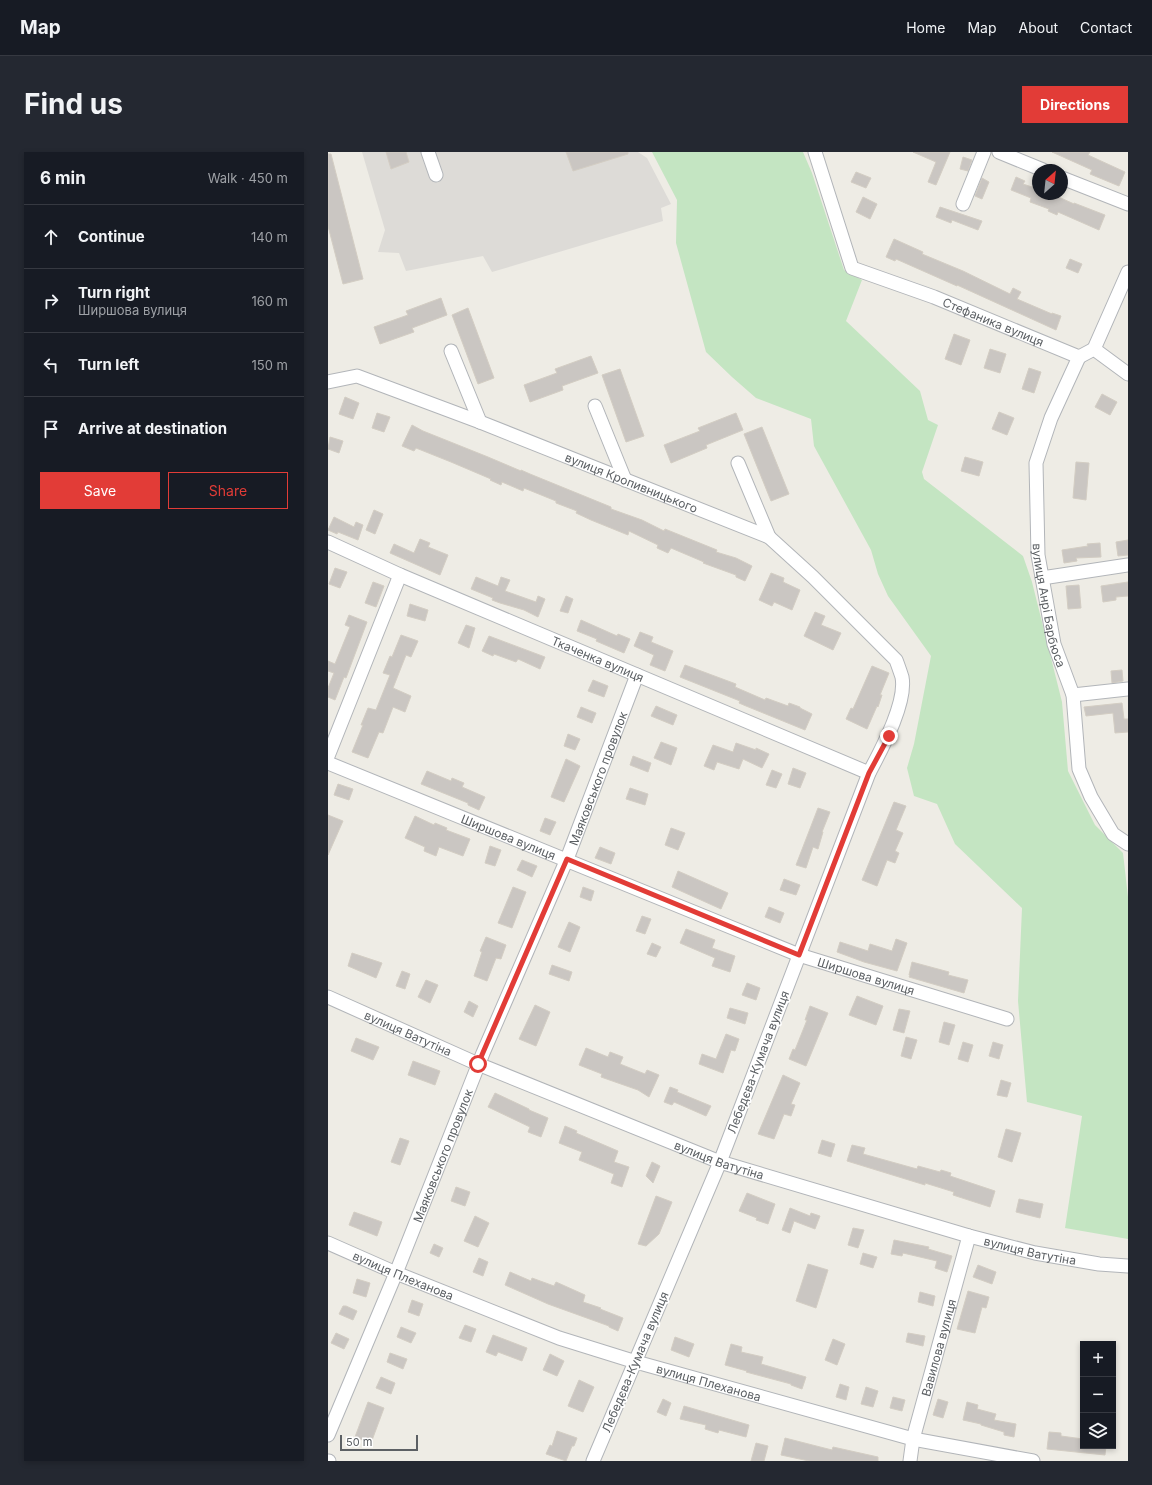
<!DOCTYPE html>
<html lang="en">
<head>
<meta charset="utf-8">
<style>
	:root { --surface:#171b24; --page:#242831; --text:#f1f3f6; --muted:#9ea1a6; --line:#363941; --accent:#e23c37 }
	body { margin:0; font-family:Inter,sans-serif; background:var(--page); color:var(--text) }
	.controls { position:absolute; right:12px; bottom:12px; display:grid; overflow:hidden; border-radius:0px; box-shadow:0 2px 6px #0003 }
	.controls button { width:36px; height:36px; display:grid; place-items:center; padding:0; border:0; border-bottom:1px solid var(--line); background:var(--surface); color:var(--text); font:20px sans-serif }
	.compass { position:absolute; left:704px; top:12px; width:36px; height:36px; border-radius:50%; background:var(--surface); box-shadow:0 2px 6px #0003; rotate:27deg }
	.scale { position:absolute; left:12px; bottom:10px; width:78px; box-sizing:border-box; padding-left:4px; border:2px solid #5c6064; border-top:0; font-size:11px; line-height:14px; white-space:nowrap; color:#5c6064; -webkit-text-stroke:3px #fff; paint-order:stroke }
	.stop { position:absolute; width:12px; height:12px; margin:-9px; border:3px solid #e23c37; border-radius:50%; background:#fff }
	.stop.end { background:#e23c37; border-color:#fff; box-shadow:0 1px 4px #0008 }
	.list { margin:0; padding:0; list-style:none }
	h2 { display:flex; justify-content:space-between; align-items:center; height:52px; margin:0; padding:0 16px; font-size:17px }
	h2 small { font-size:13px; font-weight:400; color:var(--muted) }
	.list li { display:grid; grid-template-columns:26px 1fr auto; gap:12px; align-items:center; box-sizing:border-box; height:64px; padding:0 16px; border-top:1px solid var(--line) }
	.list b { display:block; font-size:15px; white-space:nowrap }
	.list p { margin:0; font-size:13px; white-space:nowrap; color:var(--muted) }
	.list em { font-size:13px; font-style:normal; color:var(--muted) }
	.actions { display:flex; gap:8px; padding:12px 16px }
	.actions a { flex:1; padding:9px 0; border:1px solid var(--accent); border-radius:0px; text-align:center; font-size:14px; color:var(--accent) }
	.actions .main { background:var(--accent); color:#fff }
	.icon { flex:none; width:22px; height:22px; fill:none; stroke:currentColor; stroke-width:2; stroke-linecap:round; stroke-linejoin:round }
	.map { position:relative; flex:none; width:800px; height:1309px; overflow:hidden; border-radius:0px }
	header { display:flex; align-items:center; gap:24px; box-sizing:border-box; height:56px; padding:0 20px; background:var(--surface); border-bottom:1px solid var(--line) }
	header strong { font-size:19px }
	nav { display:flex; gap:22px; margin-inline-start:auto; font-size:14px }
	.intro { display:flex; align-items:center; justify-content:space-between; box-sizing:border-box; height:96px; padding:0 24px }
	h1 { margin:0; font-size:28px }
	.button { padding:10px 18px; border-radius:0px; background:var(--accent); color:#fff; font-size:14px; font-weight:700 }
	main { display:flex; gap:24px; padding:0 24px }
	aside { flex:1; background:var(--surface); border-radius:0px; box-shadow:0 2px 6px #0003 }
	.map>svg:first-child { display:block }
</style>
</head>
<body>
<header>
<strong>Map</strong>
<nav><a>Home</a><a>Map</a><a>About</a><a>Contact</a></nav>
</header>
<div class="intro"><h1>Find us</h1><a class="button">Directions</a></div>
<main>
<aside>
<h2>6 min<small>Walk · 450 m</small></h2>
<ul class="list">
<li><svg class="icon" aria-label="ahead" viewBox="0 0 24 24"><path d="M12 20V5M6 11l6-6 6 6"/></svg><div><b>Continue</b></div><em>140 m</em></li>
<li><svg class="icon" aria-label="right" viewBox="0 0 24 24"><path d="M7 20v-9h11M14 6l5 5-5 5"/></svg><div><b>Turn right</b><p>Ширшова вулиця</p></div><em>160 m</em></li>
<li><svg class="icon" aria-label="left" viewBox="0 0 24 24"><path d="M17 20v-9H6M10 6l-5 5 5 5"/></svg><div><b>Turn left</b></div><em>150 m</em></li>
<li><svg class="icon" aria-label="arrive" viewBox="0 0 24 24"><path d="M6 21V4h12l-3 4 3 4H6"/></svg><div><b>Arrive at destination</b></div></li>
</ul>
<div class="actions"><a class="main">Save</a><a>Share</a></div>
</aside>
<div class="map">
<svg width="800" height="1309" viewBox="0 0 800 1309">
	<rect width="100%" height="100%" fill="#eeece5"/>
	<!-- industrial -->
	<path fill="#dddbd7" d="M34,0H310L319,6L343,52L333,56L335,69L164,120L155,104L78,119L71,101L50,100L57,78Z"/>
	<!-- green -->
	<path fill="#c4e5c2" d="M324,0H475L484,21L516,118L534,128L518,169L592,239L600,268L610,273L594,320L596,327L695,404L704,430L734,550L740,619L767,673L795,701L800,745V1087L737,1076L754,964L699,950L690,849L694,756L627,692L609,652L586,644L579,616L586,592L603,504L560,444L550,422L543,398L486,294L483,267L428,246L404,225L378,200L348,91L349,48Z"/>
	<!-- building -->
	<path fill="#cac6c2" stroke="#d3cdc3" d="M58,0H78L81,10L63,17Z
		M238,0H300V2L245,19Z
		M585,0H622L608,33L600,30L608,10Z
		M724,0H762L760,3L797,20L791,34L762,22L764,18Z
		M0,2H3L35,127L15,132L0,74Z
		M635,5L644,8L640,19L632,17Z
		M528,20L543,26L538,36L523,30Z
		M688,25L697,29L695,32L710,37V42H724L746,52V51L777,63L771,78L730,60L729,63L720,59L721,57L702,50L703,46L683,38Z
		M654,26L661,30L654,47L647,44Z
		M535,45L549,52L542,67L528,60Z
		M612,55L654,69L650,78L624,68L623,71L608,65Z
		M566,87L595,100L594,102L635,119L682,142L685,136L693,140L689,147L724,162V161L733,164L728,178L629,133V134L568,107L567,109L558,105Z
		M742,107L754,112L750,121L738,116Z
		M113,146L119,163L84,176L86,180L52,192L46,175L80,163L78,159Z
		M140,156L166,226L150,232L124,163Z
		M626,182L642,188L633,213L617,207Z
		M662,197L678,202L672,221L656,216Z
		M263,204L270,221L234,234L235,238L202,250L196,233L229,221L227,217Z
		M701,216L713,220L706,241L694,237Z
		M292,217L316,284L298,290L274,223Z
		M774,242L789,250L782,263L767,255Z
		M17,245L31,251L25,267L11,262Z
		M671,260L686,266L679,283L664,277Z
		M49,261L62,265L56,280L44,276Z
		M408,261L415,278L378,293L379,296L343,311L336,293L372,279L370,276Z
		M84,273L95,279L160,305L193,319V318L202,322L283,355V357L314,368L336,379L337,377L389,398L388,400L408,406L424,414L417,429L408,425V423L375,411L376,410L343,396L340,401L329,396L330,393L301,379L300,383L263,368L248,361L249,359L228,351V349L196,336L195,339L174,330L173,333L162,328L163,327L123,310L88,296L86,299L74,294Z
		M434,275L461,342L443,349L416,282Z
		M2,285L15,289L11,301L0,297Z
		M637,305L655,310L651,324L633,319Z
		M748,310L761,311L758,348L745,346Z
		M46,358L55,362L47,382L38,378Z
		M6,365L26,375L28,370L35,373L30,388L10,380L9,382L0,378Z
		M92,387L102,391L100,395L120,403L112,423L62,401L66,392L86,401Z
		M800,388V403L790,404L788,390Z
		M772,391L773,405L748,406L749,409L736,411L734,398L760,394L759,392Z
		M7,416L19,420L12,436L1,432Z
		M443,421L456,426L455,430L472,438L464,458L446,450L444,454L431,448Z
		M148,425L170,434L173,425L182,428L177,439L208,450L210,444L217,447L210,465L196,458L172,451L164,448L165,446L143,437Z
		M45,430L56,434L48,455L37,451Z
		M800,430V444L788,445V448L775,450L773,434Z
		M751,433L753,456L740,457L738,434Z
		M238,444L245,447L240,461L232,459Z
		M82,452L100,458L97,469L79,464Z
		M487,460L497,464L493,473L513,481L505,498L476,484Z
		M21,463L39,470L18,526L16,525L7,548L0,545V536L6,521L0,519V509L7,512L22,475L17,473Z
		M253,468L289,484L290,482L302,487L296,501L268,489L269,487L249,479Z
		M138,473L147,476L141,496L130,491Z
		M312,480L325,485L323,490L345,499L337,519L322,513L326,503L306,494Z
		M73,483L90,489L83,505L78,503L65,536L83,544L77,560L65,555L55,581L51,580L40,606L24,600L35,573H33L40,556L48,558L62,523L55,521L62,504L64,505Z
		M161,484L217,505L212,517L190,507L188,510L166,502L165,504L154,499Z
		M357,513L408,532L407,535L437,548L438,546L460,554L461,551L472,555V556L484,562L477,578L418,554L411,551L412,549L352,525Z
		M544,514L561,521L552,543H554L550,555L549,554L539,577L518,567L523,556L525,557Z
		M794,518L795,529L784,531L783,519Z
		M265,528L280,534L276,545L260,539Z
		M794,551L796,567H800V580L787,581L785,561L758,564L756,555Z
		M328,554L349,563L345,573L323,564Z
		M253,555L268,561L264,571L249,565Z
		M240,582L252,587L247,598L236,594Z
		M333,590L349,596L343,613L326,606Z
		M408,591L428,598V596L441,602L434,616L415,607L411,617L389,610L386,618L376,614L385,593L405,600Z
		M305,604L323,611L320,620L302,613Z
		M238,607L252,614L236,650L223,645Z
		M465,616L478,621L472,636L460,632Z
		M444,618L454,622L448,636L438,633Z
		M99,619L123,629L124,626L136,631L134,635L157,645L151,658L140,653V651L93,632Z
		M10,632L25,637L21,648L6,643Z
		M302,636L320,642L317,653L298,647Z
		M566,650L578,654L568,678L575,681L567,699L571,701L567,711L559,708L549,734L534,728Z
		M490,656L502,660L494,680H495L490,697L485,695L478,716L468,713Z
		M0,663L15,669L0,703Z
		M87,664L106,673L107,671L119,676L118,678L142,687L135,704L111,695L108,704L96,699L97,695L77,686Z
		M217,666L228,670L222,683L212,679Z
		M343,676L357,681L350,698L337,693Z
		M162,694L173,698L167,714L157,711Z
		M272,695L287,701L283,712L267,706Z
		M194,708L209,714L204,725L189,718Z
		M350,719L400,741L393,757L344,735Z
		M456,727L472,733L468,743L452,738Z
		M185,735L198,740L184,776L170,771Z
		M255,735L266,739L263,749L252,745Z
		M441,755L456,761L452,771L437,765Z
		M314,764L323,767L317,782L308,779Z
		M241,770L252,775L242,800L230,795Z
		M358,777L387,788L384,796L407,804L402,820L384,814L387,806L352,791Z
		M158,785L178,793L173,807L168,806L159,829L146,824L154,800L152,799Z
		M568,787L579,791L569,819L536,810L509,800L512,790L540,799L542,792L564,799Z
		M324,791L333,795L328,805L319,802Z
		M24,801L54,811L48,826L20,814Z
		M584,810L621,820L620,823L640,828L636,841L581,825L582,823H581Z
		M224,813L244,820L241,829L221,822Z
		M74,819L82,822L77,837L68,834Z
		M98,828L110,833L102,851L90,845Z
		M419,831L432,836L428,848L414,843Z
		M529,844L555,854L548,873L521,863Z
		M141,849L150,854L145,865L136,860Z
		M207,853L222,860L208,894L191,887Z
		M482,854L500,861L478,914L461,907L465,897L467,898L479,868H477Z
		M402,856L420,861L417,872L399,866Z
		M571,857L582,859L576,881L565,878Z
		M616,870L627,873L621,893L611,890Z
		M398,882L411,887L407,899L403,898L395,921L371,912L374,902L388,907Z
		M578,885L589,888L583,907L573,904Z
		M28,886L51,895L45,908L23,899Z
		M635,890L645,893L640,910L630,907Z
		M665,890L675,893L671,907L661,904Z
		M258,896L280,905L282,900L295,905L292,912L317,922L319,918L331,923L321,945L310,938L273,925L274,922L251,913Z
		M85,909L112,919L107,933L80,923Z
		M455,923L472,931L463,952L467,953L463,964L456,962L446,987L430,982Z
		M673,928L683,931L679,945L669,943Z
		M342,935L350,938L349,940L383,954L378,964L346,950L344,953L336,950Z
		M167,941L201,957V958L220,966L213,985L200,980L202,975L160,955Z
		M237,974L249,979L248,981L290,999L286,1010L301,1015L294,1035L283,1031L286,1022L251,1008L254,1000L231,991Z
		M678,977L693,981L684,1010L670,1005Z
		M72,986L81,989L72,1013L63,1010Z
		M494,988L507,992L503,1005L490,1001Z
		M524,993L537,996L535,1002L589,1017L590,1014L612,1020L613,1018L623,1021L622,1024L667,1039L662,1055L625,1043L626,1040L597,1031V1033L519,1009Z
		M324,1010L332,1014L325,1031L318,1024Z
		M128,1035L142,1040L137,1054L123,1049Z
		M419,1041L447,1052L440,1072L428,1068L429,1066L411,1059Z
		M328,1044L344,1050L331,1082L318,1094L310,1092Z
		M691,1047L715,1052L712,1066L688,1060Z
		M462,1056L482,1064L483,1061L492,1064L487,1077L466,1069L462,1081L454,1078Z
		M26,1060L54,1070L49,1084L21,1073Z
		M147,1064L161,1071L150,1095L136,1089Z
		M525,1076L536,1078L530,1096L520,1093Z
		M566,1088L601,1095L600,1097L624,1104L619,1120L607,1116L609,1109L575,1101L574,1104L563,1102Z
		M106,1092L115,1096L111,1105L102,1101Z
		M535,1101L549,1105L545,1116L532,1112Z
		M151,1106L160,1110L155,1124L145,1120Z
		M480,1112L500,1118L488,1156L468,1149Z
		M650,1113L668,1120L664,1132L645,1125Z
		M182,1120L203,1129L204,1126L226,1134L228,1130L257,1143L255,1150L273,1156L272,1157L295,1166L290,1179L281,1175V1174L220,1152L177,1133Z
		M29,1127L42,1131L38,1145L25,1141Z
		M640,1139L661,1145L658,1156L654,1155L647,1181L629,1177Z
		M592,1140L607,1144L605,1154L590,1150Z
		M84,1148L95,1152L91,1164L80,1160Z
		M15,1154H18L29,1159L25,1168L11,1162Z
		M137,1173L148,1177L143,1190L131,1186Z
		M73,1175L88,1181L83,1191L69,1185Z
		M8,1181L21,1187L16,1197L3,1191Z
		M580,1181L597,1184L595,1194L578,1190Z
		M165,1183L199,1196L194,1209L170,1200L168,1204L158,1200Z
		M347,1185L366,1192L361,1205L343,1198Z
		M505,1187L517,1192L509,1213L497,1208Z
		M403,1192L414,1195L413,1200L435,1205L433,1212L478,1225L474,1237L463,1233V1232L418,1220L419,1219L397,1213Z
		M62,1201L79,1207L75,1217L59,1210Z
		M222,1202L236,1209L229,1224L215,1218Z
		M53,1225L67,1231L63,1242L48,1236Z
		M251,1228L266,1235L255,1260L240,1254Z
		M512,1232L521,1235L518,1248L508,1245Z
		M538,1235L550,1239L545,1255L533,1252Z
		M565,1245L577,1248L574,1259L562,1256Z
		M335,1247L343,1251L338,1264L329,1260Z
		M610,1247L620,1250L615,1266L605,1263Z
		M40,1250L56,1256L43,1291L27,1285Z
		M639,1250L650,1253L649,1257L668,1262L666,1268L688,1272L686,1285L676,1283V1280L653,1273V1272L635,1268Z
		M356,1254L421,1273L418,1285L391,1278L390,1281L377,1277L378,1273L352,1267Z
		M229,1279L249,1286L246,1294H244L238,1309L218,1302L222,1293L224,1294Z
		M721,1280L733,1281V1284L755,1287V1294H778L777,1303L719,1297Z
		M457,1286L504,1298L505,1295L550,1305V1309H481L453,1303Z
		M428,1291L440,1294L436,1309H423Z"/>
	<g fill="none" stroke-linecap="round" stroke-linejoin="round">
		<!-- minor casing -->
		<g stroke="#b2b5b9" stroke-width="15">
			<g id="minor">
				<path d="M100,0L108,23"/>
				<path id="s1" d="M487,0L524,116L606,145L751,205L766,197L800,222"/>
				<path d="M671,0L715,18"/>
				<path d="M734,26L800,52"/>
				<path d="M635,52L656,0"/>
				<path d="M766,197L800,120"/>
				<path d="M123,199L152,270"/>
				<path id="s2" d="M751,205L723,266L708,311L710,403L726,492L745,543L751,617L763,645L785,682L800,692"/>
				<path id="s3" d="M0,230L29,224L152,270L441,385L485,425L568,508C570,513 572,519 574,525C579,551 553,598 541,621L392,1010L265,1309"/>
				<path d="M267,254L297,328"/>
				<path d="M410,311L441,385"/>
				<path id="s4" d="M0,390L72,423L541,621"/>
				<path d="M714,426L800,413"/>
				<path d="M745,543L800,537"/>
				<path d="M0,604L72,423"/>
				<path id="s5" d="M0,611L471,803L679,867"/>
				<path id="s6" d="M0,845L150,912L392,1010L641,1084L707,1101L771,1112L800,1114"/>
				<path id="s7" d="M0,1091L68,1121L231,1186L308,1210L585,1287L705,1309"/>
				<path id="s8" d="M0,1283L68,1121L155,901L239,707L309,523"/>
				<path d="M0,1309H1"/>
				<path id="s9" d="M582,1309L585,1287L641,1084"/>
			</g>
		</g>
		<!-- minor -->
		<use href="#minor" stroke="#fff" stroke-width="13"/>
	</g>
	<g fill="none" stroke-linecap="round" stroke-linejoin="round">
		<!-- route -->
		<path stroke="#e23c37" stroke-width="5" d="M150,912L239,707L471,803L541,621L561,584"/>
	</g>
	<g text-anchor="middle" dominant-baseline="central" stroke-width="3.5" stroke-linejoin="round" paint-order="stroke">
		<!-- street labels -->
		<g font-size="12" fill="#5c6064" stroke="#fff">
			<text stroke="none"><textPath href="#s1" startOffset="273">Стефаника вулиця</textPath></text>
			<text stroke="none"><textPath href="#s3" startOffset="324">вулиця Кропивницького</textPath></text>
			<text stroke="none"><textPath href="#s2" startOffset="258">вулиця Анрі Барбюса</textPath></text>
			<text stroke="none"><textPath href="#s4" startOffset="294">Ткаченка вулиця</textPath></text>
			<text stroke="none"><textPath href="#s8" startOffset="710">Маяковського провулок</textPath></text>
			<text stroke="none"><textPath href="#s5" startOffset="195">Ширшова вулиця</textPath></text>
			<text stroke="none"><textPath href="#s5" startOffset="579">Ширшова вулиця</textPath></text>
			<text stroke="none"><textPath href="#s6" startOffset="88">вулиця Ватутіна</textPath></text>
			<text transform="translate(430 910) rotate(-69)">Лебедєва-Кумача вулиця</text>
			<text stroke="none"><textPath href="#s8" startOffset="302">Маяковського провулок</textPath></text>
			<text stroke="none"><textPath href="#s6" startOffset="424">вулиця Ватутіна</textPath></text>
			<text stroke="none"><textPath href="#s6" startOffset="748">вулиця Ватутіна</textPath></text>
			<text stroke="none"><textPath href="#s7" startOffset="82">вулиця Плеханова</textPath></text>
			<text stroke="none"><textPath href="#s9" startOffset="117">Вавилова вулиця</textPath></text>
			<text transform="translate(307 1210) rotate(-67)">Лебедєва-Кумача вулиця</text>
			<text stroke="none"><textPath href="#s7" startOffset="406">вулиця Плеханова</textPath></text>
		</g>
	</g>
</svg>
<div class="controls">
<button>+</button>
<button>−</button>
<button><svg class="icon" aria-label="layers" viewBox="0 0 24 24"><path d="M12 4l9 5-9 5-9-5zM3 14l9 5 9-5"/></svg></button>
</div>
<svg class="compass" viewBox="-18 -18 36 36"><path d="M0-13l5 13h-10z" fill="#e53935"/><path d="M0 13l5-13h-10z" fill="#9ea1a6"/></svg>
<div class="scale">50 m</div>
<div class="stop" style="left:150px;top:912px"></div>
<div class="stop end" style="left:561px;top:584px"></div>
</div>
</main>
</body>
</html>
